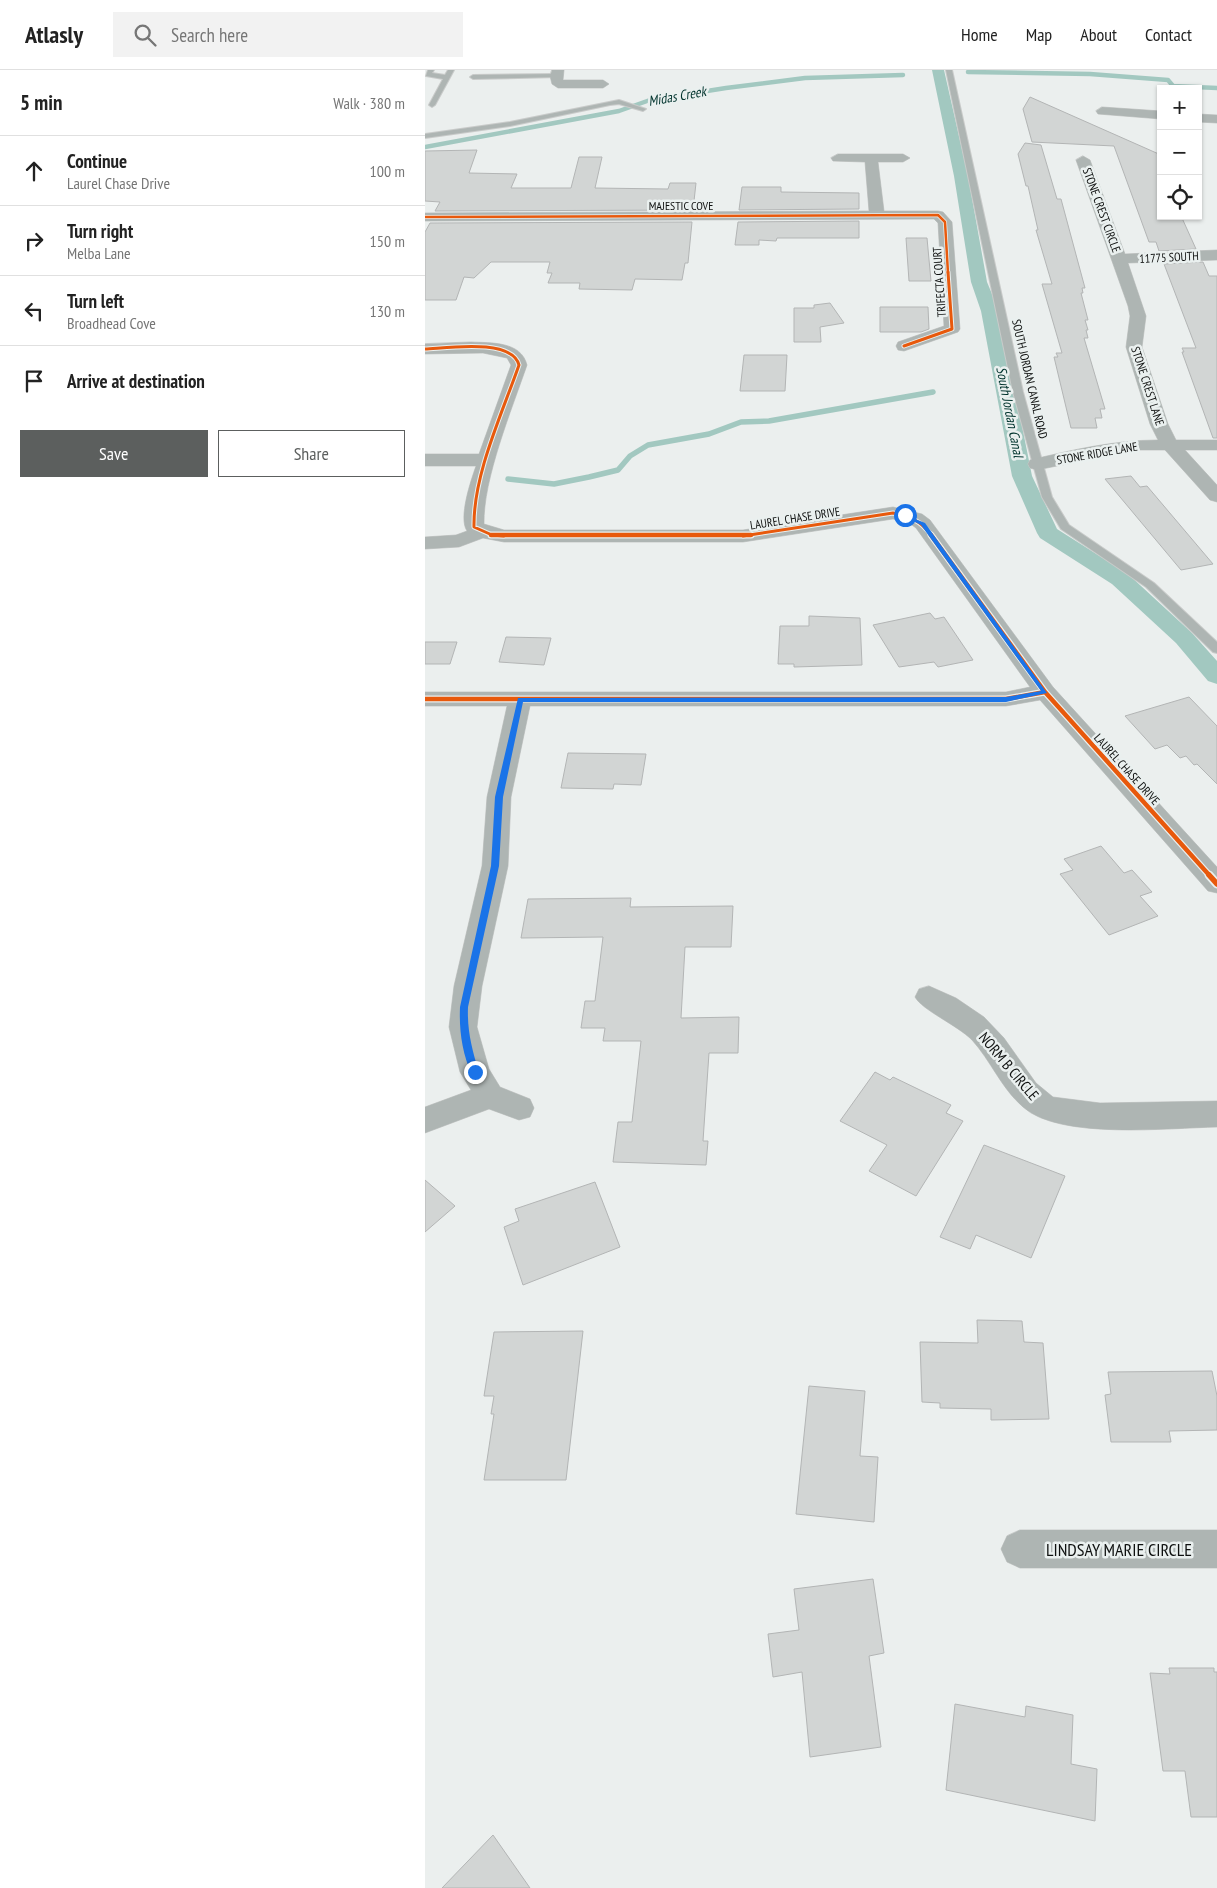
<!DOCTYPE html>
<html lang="en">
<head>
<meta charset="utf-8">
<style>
	:root { --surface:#fff; --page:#f2f2f2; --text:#222; --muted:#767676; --line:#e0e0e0; --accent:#5c5f5e }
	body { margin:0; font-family:"PT Sans Narrow",sans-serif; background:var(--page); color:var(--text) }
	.controls { position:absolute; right:15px; top:15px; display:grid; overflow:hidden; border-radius:0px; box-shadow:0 1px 4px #0004 }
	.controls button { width:45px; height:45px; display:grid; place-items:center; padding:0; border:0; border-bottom:1px solid var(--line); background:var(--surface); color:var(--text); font:25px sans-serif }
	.stop { position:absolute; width:15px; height:15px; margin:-11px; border:4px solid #1a73e8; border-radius:50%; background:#fff }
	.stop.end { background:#1a73e8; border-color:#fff; box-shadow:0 1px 5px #0008 }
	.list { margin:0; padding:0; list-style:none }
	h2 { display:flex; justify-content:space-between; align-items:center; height:65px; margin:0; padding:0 20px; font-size:21px }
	h2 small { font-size:16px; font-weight:400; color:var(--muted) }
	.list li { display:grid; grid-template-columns:32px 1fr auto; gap:15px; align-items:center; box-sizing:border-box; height:70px; padding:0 20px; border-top:1px solid var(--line) }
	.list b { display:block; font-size:19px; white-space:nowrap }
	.list p { margin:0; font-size:16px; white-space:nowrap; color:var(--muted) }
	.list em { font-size:16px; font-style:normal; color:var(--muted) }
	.actions { display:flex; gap:10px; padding:15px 20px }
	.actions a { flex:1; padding:11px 0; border:1px solid var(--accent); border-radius:0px; text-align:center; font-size:18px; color:var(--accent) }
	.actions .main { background:var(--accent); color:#fff }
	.icon { flex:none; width:28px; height:28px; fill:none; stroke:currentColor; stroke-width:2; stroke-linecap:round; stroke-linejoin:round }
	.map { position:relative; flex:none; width:792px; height:1818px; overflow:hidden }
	header { display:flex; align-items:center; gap:30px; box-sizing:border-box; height:70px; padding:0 25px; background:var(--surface); border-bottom:1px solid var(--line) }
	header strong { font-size:24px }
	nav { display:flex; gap:28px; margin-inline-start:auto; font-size:18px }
	.search { width:350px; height:45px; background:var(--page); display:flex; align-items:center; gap:12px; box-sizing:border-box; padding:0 18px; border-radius:0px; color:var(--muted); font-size:19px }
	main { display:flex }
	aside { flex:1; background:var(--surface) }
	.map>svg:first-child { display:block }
</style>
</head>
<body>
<header>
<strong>Atlasly</strong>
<div class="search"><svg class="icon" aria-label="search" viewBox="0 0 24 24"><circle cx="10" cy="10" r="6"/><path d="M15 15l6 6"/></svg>Search here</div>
<nav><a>Home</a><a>Map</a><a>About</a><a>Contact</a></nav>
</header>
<main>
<aside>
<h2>5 min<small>Walk · 380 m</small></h2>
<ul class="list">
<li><svg class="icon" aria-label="ahead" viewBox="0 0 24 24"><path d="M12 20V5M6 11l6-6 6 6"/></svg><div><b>Continue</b><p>Laurel Chase Drive</p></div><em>100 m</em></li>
<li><svg class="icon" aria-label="right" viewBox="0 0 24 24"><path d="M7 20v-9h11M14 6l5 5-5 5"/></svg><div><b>Turn right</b><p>Melba Lane</p></div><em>150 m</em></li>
<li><svg class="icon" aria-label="left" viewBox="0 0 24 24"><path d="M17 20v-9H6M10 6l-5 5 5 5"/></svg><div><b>Turn left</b><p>Broadhead Cove</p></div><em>130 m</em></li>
<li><svg class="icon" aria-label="arrive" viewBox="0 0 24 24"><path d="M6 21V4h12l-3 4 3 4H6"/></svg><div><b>Arrive at destination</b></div></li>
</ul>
<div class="actions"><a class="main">Save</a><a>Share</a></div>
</aside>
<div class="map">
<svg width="792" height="1818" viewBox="0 0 792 1818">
	<rect width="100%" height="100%" fill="#ebefee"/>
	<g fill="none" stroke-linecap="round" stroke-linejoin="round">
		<!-- stream-far1 -->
		<path stroke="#a2c8c0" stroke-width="4.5" d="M543,2L665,4L743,10L748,16L792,18
			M0,77L194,41L225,30L301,18L380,8L478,5"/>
		<!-- stream -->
		<path stroke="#a2c8c0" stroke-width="5.5" d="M83,409L129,414L164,407L193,400L205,386L223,375L284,364L316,352L344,351L508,322"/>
		<!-- canal -->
		<path fill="#a2c8c0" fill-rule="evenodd" d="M507,0H519L543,106L562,212L574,241L607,406L632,459L703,504L767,563L792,591V614L783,611L751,573L687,514L615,468L612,463L587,406L556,241L546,212L529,106Z"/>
	</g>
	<!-- building -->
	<path fill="#d2d5d4" stroke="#b3b5b5" d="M605,27L736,85V146L757,148L771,179L734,181L731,172H724L689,76L607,72L598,39Z
		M600,73L616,75L632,129H636L660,218H657L658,223H656L663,250H660L663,260H661L663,268H659L680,339H675L677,348H670L672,358H646L629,287H633L631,283H637L617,214H627L611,160H613L603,116H601L593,84Z
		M52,80L44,103L92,104L86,118H146L154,87H177L170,118L243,119L245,113H271L268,140L10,141L15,132L0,131V81Z
		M317,117H356V122L434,123V139L314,140Z
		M434,151V168H352L351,171L334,170V175H310L313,152Z
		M267,152L263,193H260L257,210L210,209L207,220L154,219L155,213H123L127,203H122L125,192H66L49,208L39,207L31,230H0V162L5,153Z
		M481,168H502L506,211H484Z
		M778,192L784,206H792V368H788L757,282H759L757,278H771L739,194Z
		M405,233L419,253L395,257L396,272H369V238H389V235Z
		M455,237H503L504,259L496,262H455Z
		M319,285H362L360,321H315Z
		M706,406L715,417L722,416L788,494L756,500L680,409Z
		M505,543L510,549L519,547L548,590L513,597L509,592L474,597L448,555Z
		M384,546L435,548L437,595L369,597V594H353L355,556H384Z
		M81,567L126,568L119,595L74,592Z
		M0,572H32L25,594H0Z
		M764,627L792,656V714L772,694L769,695L761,686L755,688L742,675L730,679L700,646Z
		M143,683L221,684L216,715L189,714L188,719L136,718Z
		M676,776L699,803L707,800L727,822L715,826L733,846L684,865L635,804L648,800L639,789Z
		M206,828L205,837L308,836L306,877H260L256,948L314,947L313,983H284L278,1071H283L281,1095L188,1092L193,1052H207L216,971H178L180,958H156L160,931H170L178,867L96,868L103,829Z
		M450,1002L465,1010L468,1007L526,1035L521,1043L538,1051L491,1126L444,1101L462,1075L415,1051Z
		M559,1075L640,1106L606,1188L551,1165L545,1179L515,1167Z
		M0,1110L30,1136L0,1162Z
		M170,1112L195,1177L98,1215L79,1157L94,1151L90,1139Z
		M552,1250L597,1251L599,1272L618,1273L624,1349L566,1350V1339L515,1338V1333L497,1332L495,1272L553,1273Z
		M158,1261L141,1410H59L69,1344H66L69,1326H59L69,1262Z
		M787,1301L792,1326V1360L744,1361L746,1372H686L680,1325L686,1324L683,1302Z
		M384,1316L440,1321L435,1386L453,1387L449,1452L371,1444Z
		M448,1509L459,1583L444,1586L456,1677L385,1687L377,1602L348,1607L343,1564L374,1560L369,1519Z
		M744,1598H789V1602H792V1747H766L760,1701H738L725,1603L745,1604Z
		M530,1634L600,1647L601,1636L648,1645L646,1694L672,1699L670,1751L521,1720Z
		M68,1765L105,1818H17Z"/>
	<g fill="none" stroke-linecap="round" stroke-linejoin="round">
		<!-- service casing -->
		<g stroke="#c9cbca" stroke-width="2">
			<path id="service" d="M3,0H9L7,3L20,5L23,0H29L10,35L7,37L4,35L18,9L1,6Z
				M521,0H527L598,322L627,427L644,455L729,513L792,572V583L788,582L721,517L636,459L617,427L588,322Z
				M131,4L133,7L48,9L45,7L48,5Z
				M194,30L221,39L218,41L194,34L185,35L85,56L0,68V64L85,52Z"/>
		</g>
		<!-- minor casing -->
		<g stroke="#c9cbca" stroke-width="1">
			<path id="minor" d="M127,0H139L138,10H178L184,14L178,18H133L127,14L125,6Z
				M677,37L736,41V49L673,44L671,41Z
				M773,44L792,45V53L773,52Z
				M413,84H478L485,88L478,92H453L459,141H513L518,142L527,152L535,259L533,262L479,281L473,280L471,276L473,272L519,256L513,153L509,149L0,151V143L444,141L440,92L408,91L406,88Z
				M658,86L665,90L700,184L792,180V190L703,193L721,246L717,277L743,354L751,370H792V380H760L792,415V432L785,430L740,380H711L612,400L605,398L603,394L605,390C647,380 690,370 733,370L725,354L701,277L705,246L703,236L651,90Z
				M46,272C66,273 96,271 102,295C87,339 58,409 59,454L79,460H318L468,437L497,444L505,450L628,617L792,797V823L783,821L615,630L581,636H105L86,727L83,796L57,916L52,957L64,999L75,1017L105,1029L109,1038L105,1047L94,1050L64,1039L0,1063V1037L46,1020L35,1002L24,957L29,916L57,796L62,727L82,636H0V622H581L605,617L491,458L483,452L468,449L318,472H79L58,468L34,477L0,479V467L31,465L42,461C33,448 46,410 51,396H0V384H54L86,295L82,288L58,283L0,284V274Z
				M504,916L531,928L559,947L579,968L611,1013L628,1027L675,1033L792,1031V1057C744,1058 634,1070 598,1037C576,1018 566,991 547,970C532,955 497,940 490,927L494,919Z
				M595,1460H792V1498H595L582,1492L576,1479L582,1466Z"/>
		</g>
		<!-- service -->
		<use href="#service" fill="#aeb5b3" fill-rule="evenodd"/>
		<!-- minor -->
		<use href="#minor" fill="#aeb5b3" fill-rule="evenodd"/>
		<!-- cycleway-far3 casing -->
		<g stroke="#eaf0ef" stroke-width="4">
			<path id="cycleway-far3" d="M0,147L513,145L520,152L523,203"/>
		</g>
		<!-- cycleway-far2 casing -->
		<g stroke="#eaf0ef" stroke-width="5">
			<path id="cycleway-far2" d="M479,276L527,259L523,202
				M0,279C22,278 87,268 94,295C77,344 48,405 49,457L67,465L79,466
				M318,466L468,443C486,447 495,450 507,466"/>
		</g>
		<!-- cycleway-far1 casing -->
		<g stroke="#eaf0ef" stroke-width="7">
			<path id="cycleway-far1" d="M66,465H326
				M506,465L620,622L785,806
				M0,629H581L620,622"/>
		</g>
		<!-- cycleway casing -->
		<g stroke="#eaf0ef" stroke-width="9">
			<path id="cycleway" d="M784,805L792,814"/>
		</g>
		<!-- cycleway-far3 -->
		<use href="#cycleway-far3" stroke="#e8590c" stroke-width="2.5"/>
		<!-- cycleway-far2 -->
		<use href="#cycleway-far2" stroke="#e8590c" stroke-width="3"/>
		<!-- cycleway-far1 -->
		<use href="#cycleway-far1" stroke="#e8590c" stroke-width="4.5"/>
		<!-- cycleway -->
		<use href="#cycleway" stroke="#e8590c" stroke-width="5.5"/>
	</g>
	<!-- route -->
	<path fill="#1a73e8" d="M478,444L500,453L622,623L581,632H98L78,727L74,796L43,937C42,960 47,980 54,1002L53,1005H47C37,983 34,960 35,937L66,796L70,727L93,628L581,627L616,621L496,455L478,446Z"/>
	<g text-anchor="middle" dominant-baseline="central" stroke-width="5" stroke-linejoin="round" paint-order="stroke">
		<!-- far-street labels -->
		<g font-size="12" fill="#0f1110" stroke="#eaf0ef">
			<text x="256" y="135">MAJESTIC COVE</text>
			<text transform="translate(677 140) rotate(70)">STONE CREST CIRCLE</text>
			<text transform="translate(744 187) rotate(-3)">11775 SOUTH</text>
			<text transform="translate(514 212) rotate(-94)">TRIFECTA COURT</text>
			<text transform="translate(605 309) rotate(77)">SOUTH JORDAN CANAL ROAD</text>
			<text transform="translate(723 316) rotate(72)">STONE CREST LANE</text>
			<text transform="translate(672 383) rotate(-10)">STONE RIDGE LANE</text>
			<text transform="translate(370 448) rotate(-9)">LAUREL CHASE DRIVE</text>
			<text transform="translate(702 699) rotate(48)">LAUREL CHASE DRIVE</text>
		</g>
		<!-- far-water labels -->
		<g font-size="14" font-style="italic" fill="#00332d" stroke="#eaf0ef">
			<text transform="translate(252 26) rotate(-10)">Midas Creek</text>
			<text transform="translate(585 342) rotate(79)">South Jordan Canal</text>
		</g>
		<!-- street labels -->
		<g font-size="15" fill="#0f1110" stroke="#eaf0ef">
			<text transform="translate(584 996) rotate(50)">NORM B CIRCLE</text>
		</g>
		<!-- near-street labels -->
		<g font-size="18" fill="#0f1110" stroke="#eaf0ef">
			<text x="694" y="1479">LINDSAY MARIE CIRCLE</text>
		</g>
	</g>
</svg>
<div class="controls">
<button>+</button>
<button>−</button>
<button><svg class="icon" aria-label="locate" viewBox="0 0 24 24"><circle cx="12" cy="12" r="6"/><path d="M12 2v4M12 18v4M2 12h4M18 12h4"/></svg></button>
</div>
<div class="stop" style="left:480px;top:445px"></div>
<div class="stop end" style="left:50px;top:1002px"></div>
</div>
</main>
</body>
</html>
